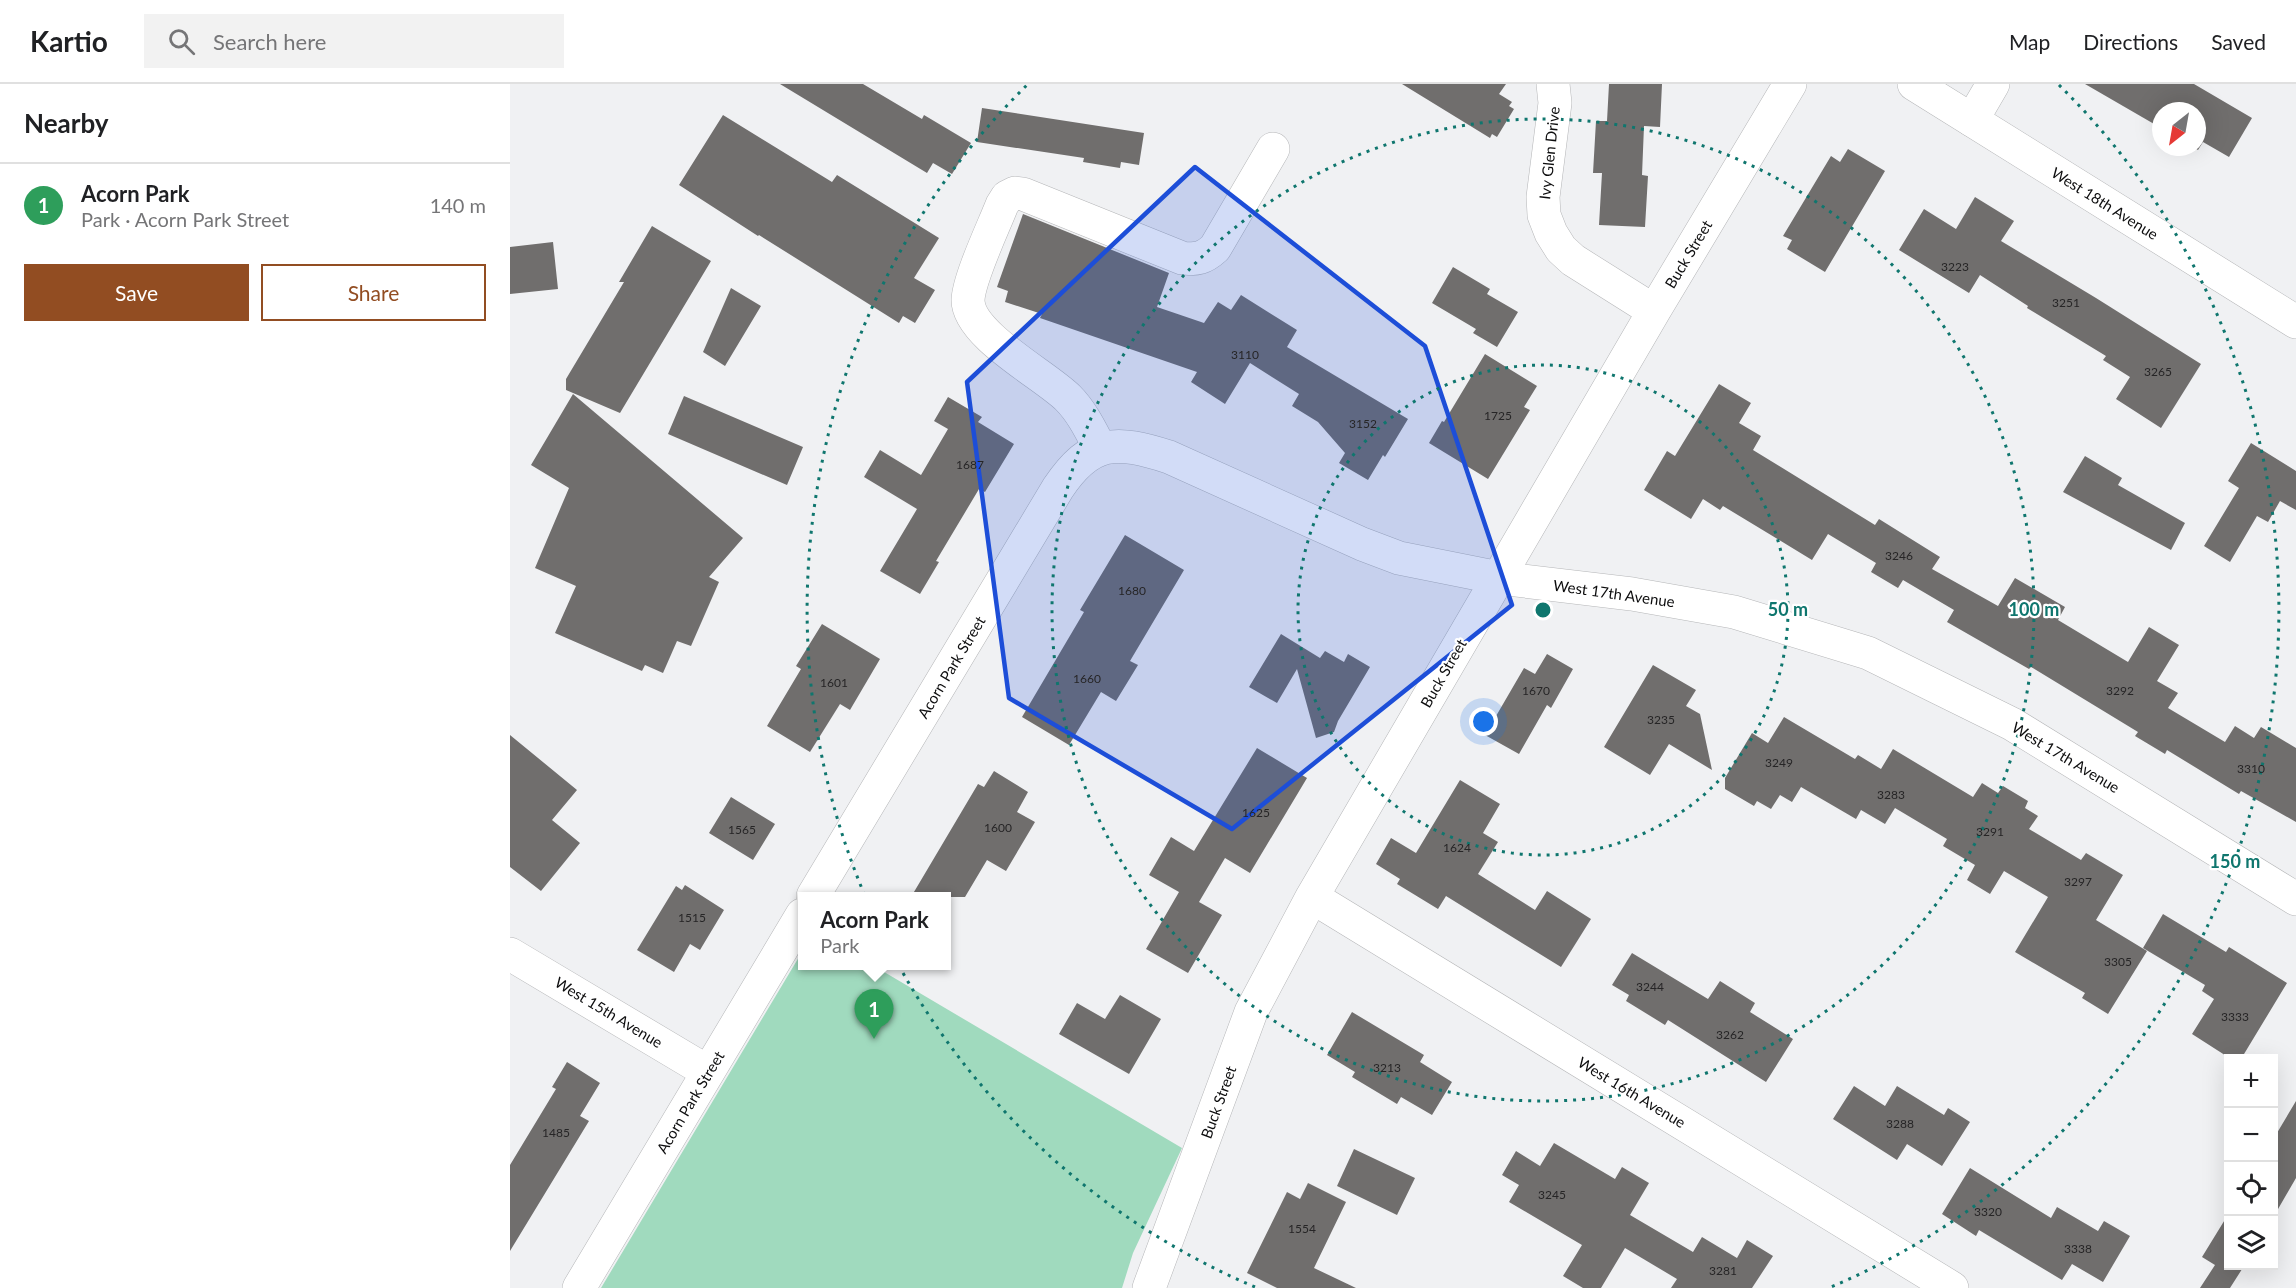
<!DOCTYPE html>
<html lang="en">
<head>
<meta charset="utf-8">
<style>
	:root { --surface:#fff; --page:#f2f2f2; --text:#202124; --muted:#757577; --line:#e0e0e0; --accent:#924d22 }
	body { margin:0; font-family:Lato,sans-serif; background:var(--page); color:var(--text) }
	.controls { position:absolute; right:18px; bottom:18px; display:grid; overflow:hidden; border-radius:0px; box-shadow:0 6px 24px #0002 }
	.controls button { width:54px; height:54px; display:grid; place-items:center; padding:0; border:0; border-bottom:2px solid var(--line); background:var(--surface); color:var(--text); font:30px sans-serif }
	.compass { position:absolute; left:1642px; top:18px; width:54px; height:54px; border-radius:50%; background:var(--surface); box-shadow:0 6px 24px #0002; rotate:211deg }
	.you { position:absolute; left:974px; top:638px; width:21px; height:21px; margin:-15px; border:4px solid #fff; border-radius:50%; background:#1a73e8; box-shadow:0 0 0 9px #1a73e833 }
	.badge { display:grid; place-items:center; width:39px; height:39px; border-radius:50%; background:var(--accent); color:#fff; font-size:20px; font-weight:700 }
	.pin { position:absolute; translate:-50% -50px; filter:drop-shadow(0 2px 3px #0008) }
	.pin::after { content:''; position:absolute; top:32px; width:21px; height:18px; background:inherit; clip-path:polygon(0 0,100% 0,50% 100%) }
	.popup { position:absolute; left:288px; top:808px; width:153px; height:78px; box-sizing:border-box; display:grid; place-content:center; border-radius:0px; background:var(--surface); filter:drop-shadow(0 2px 4px #0005); font-size:20px; white-space:nowrap; color:var(--muted) }
	.popup b { font-size:22px; color:var(--text) }
	.popup::after { content:''; position:absolute; left:50%; top:100%; margin-left:-12px; border:12px solid transparent; border-top-color:var(--surface) }
	.list { margin:0; padding:0; list-style:none }
	h2 { display:flex; justify-content:space-between; align-items:center; height:78px; margin:0; padding:0 24px; font-size:26px }
	h2 small { font-size:20px; font-weight:400; color:var(--muted) }
	.list li { display:grid; grid-template-columns:39px 1fr auto; gap:18px; align-items:center; box-sizing:border-box; height:84px; padding:0 24px; border-top:2px solid var(--line) }
	.list b { display:block; font-size:22px; white-space:nowrap }
	.list p { margin:0; font-size:20px; white-space:nowrap; color:var(--muted) }
	.list em { font-size:20px; font-style:normal; color:var(--muted) }
	.actions { display:flex; gap:12px; padding:18px 24px }
	.actions a { flex:1; padding:14px 0; border:2px solid var(--accent); border-radius:0px; text-align:center; font-size:21px; color:var(--accent) }
	.actions .main { background:var(--accent); color:#fff }
	.icon { flex:none; width:33px; height:33px; fill:none; stroke:currentColor; stroke-width:2; stroke-linecap:round; stroke-linejoin:round }
	.map { position:relative; flex:none; width:1786px; height:1204px; overflow:hidden }
	header { display:flex; align-items:center; gap:36px; box-sizing:border-box; height:84px; padding:0 30px; background:var(--surface); border-bottom:2px solid var(--line) }
	header strong { font-size:28px }
	nav { display:flex; gap:33px; margin-inline-start:auto; font-size:21px }
	.search { width:420px; height:54px; background:var(--page); display:flex; align-items:center; gap:15px; box-sizing:border-box; padding:0 21px; border-radius:0px; color:var(--muted); font-size:22px }
	main { display:flex }
	aside { flex:1; background:var(--surface) }
	.map>svg:first-child { display:block }
</style>
</head>
<body>
<header>
<strong>Kartio</strong>
<div class="search"><svg class="icon" aria-label="search" viewBox="0 0 24 24"><circle cx="10" cy="10" r="6"/><path d="M15 15l6 6"/></svg>Search here</div>
<nav><a>Map</a><a>Directions</a><a>Saved</a></nav>
</header>
<main>
<aside>
<h2>Nearby<small></small></h2>
<ul class="list">
<li><span class="badge" style="background:#2e9e5b">1</span><div><b>Acorn Park</b><p>Park · Acorn Park Street</p></div><em>140 m</em></li>
</ul>
<div class="actions"><a class="main">Save</a><a>Share</a></div>
</aside>
<div class="map">
<svg width="1786" height="1204" viewBox="0 0 1786 1204">
	<rect width="100%" height="100%" fill="#f0f1f3"/>
	<!-- green -->
	<path fill="#a0dabe" d="M292,868V882H364L672,1064L623,1169L612,1204H91Z"/>
	<!-- building -->
	<path fill="#706e6d" d="M270,0H353L412,35L414,31L461,59L442,90L423,79L417,89Z
		M892,0H996L989,10L1002,18L999,22L1004,25L987,53L982,50L980,54Z
		M1099,0H1152L1150,43L1134,42L1132,91L1138,92L1135,143L1089,141L1092,89H1083L1086,37H1097Z
		M1575,0H1684L1742,34L1719,73L1693,58L1688,66L1683,63H1687V27H1651V44Z
		M472,24L634,49L629,81L611,78L610,84L573,78L574,74L467,58Z
		M213,31L322,98L327,91L429,154L404,194L425,206L405,239L393,232L389,239L249,151L248,152L169,101Z
		M1338,65L1375,87L1315,188L1277,165L1282,156L1273,152L1321,72L1330,78Z
		M1465,113L1504,137L1491,157L1586,214L1691,280L1651,344L1606,315L1620,293L1593,276L1596,272L1517,224L1518,222L1470,191L1459,209L1389,166L1414,125L1446,145Z
		M513,130L659,189L647,223L694,239L708,218L721,226L731,211L787,246L777,263L898,335L875,373L873,371L858,396L829,379L835,369L808,338L782,322L789,310L740,279L715,320L681,298L687,288L530,234L532,230L495,218L498,207L487,203Z
		M142,142L201,177L110,329L56,306V295L114,198H109Z
		M43,158L48,205L0,210V163Z
		M943,183L980,205L977,210L1008,228L987,263L963,249L966,245L922,219Z
		M221,204L251,222L215,282L193,268Z
		M975,270L1027,302L1014,323L1020,326L978,395L919,359L932,337L934,338Z
		M1209,300L1241,319L1229,339L1251,352L1243,366L1365,441L1369,435L1430,473L1422,485L1488,522L1505,494L1555,523L1548,536L1618,578L1639,543L1669,561L1647,597L1668,609L1658,624L1715,658L1725,642L1744,654L1751,643L1786,664V738L1731,707L1729,710L1657,666L1655,670L1625,652L1628,648L1521,583L1519,585L1437,538L1444,526L1393,496L1388,504L1361,488L1366,479L1318,450L1302,476L1213,422L1210,426L1193,415L1181,435L1134,406L1157,367L1165,372Z
		M63,310L233,454L199,493L209,498L181,562L167,557L153,589L135,581L132,587L45,549L66,502L25,484L59,404L21,381Z
		M174,312L293,363L277,401L158,350Z
		M438,313L472,333L468,338L504,360L475,408L469,405L426,477L429,478L410,510L370,487L407,425L354,393L370,366L411,391L438,345L424,337Z
		M1741,359L1786,387V426L1770,417L1758,438L1747,432L1720,478L1694,462L1729,404L1718,397Z
		M1575,372L1612,394L1608,401L1675,439L1661,466L1553,408Z
		M615,451L674,486L620,577L628,581L606,617L591,608L559,661L512,633L574,528L570,526Z
		M312,540L370,575L340,626L330,620L300,668L257,642L291,585L286,582Z
		M771,550L810,574L815,567L834,578L838,570L860,583L828,637L824,648L806,654L787,585L767,619L739,603Z
		M1037,570L1063,585L1041,624L1037,621L1009,670L975,651L1014,584L1025,590Z
		M1143,581L1186,606L1176,622L1190,630L1202,686L1159,660L1140,691L1094,663Z
		M1274,633L1345,675L1348,671L1371,685L1383,665L1463,713L1472,699L1488,709L1493,702L1518,717L1515,724L1528,732L1519,745L1571,776L1576,769L1613,791L1586,836L1637,867L1598,930L1572,914L1575,909L1505,868L1538,813L1494,787L1480,810L1457,796L1465,781L1433,762L1437,755L1385,724L1375,740L1351,726L1346,735L1291,703L1282,718L1270,711L1261,725L1247,717L1244,722L1215,705V694L1242,649L1258,659Z
		M0,651L67,706L42,736L70,759L31,807L0,783Z
		M747,664L797,694L740,789L715,774L689,818L712,831L678,889L636,865L669,808L639,791L661,753L684,767Z
		M484,687L518,708L507,728L525,738L496,787L477,776L455,813H401L468,700L474,703Z
		M950,696L990,720L973,749L988,758L968,790L1025,826L1037,807L1081,835L1051,883L936,812L928,825L887,800L890,795L866,780L881,754L906,769Z
		M221,713L265,740L243,776L199,749Z
		M175,801L214,826L190,866L180,860L164,888L127,866L166,802L172,806Z
		M1653,830L1716,868L1719,863L1777,899L1731,975H1721L1682,950L1704,915L1692,907L1695,901L1633,864Z
		M1122,869L1198,915L1210,897L1245,919L1240,928L1283,955L1256,998L1158,936L1155,941L1116,917L1119,911L1102,901Z
		M610,911L651,935L619,990L549,950L567,919L595,935Z
		M842,928L914,971L910,978L942,998L922,1031L891,1013L887,1020L842,993L845,988L817,971Z
		M57,978L90,999L70,1032L79,1037L0,1167V1081L46,1005L42,1003Z
		M1344,1002L1375,1022L1387,1002L1434,1031L1438,1024L1460,1038L1432,1082L1397,1060L1387,1076L1323,1035Z
		M1786,1017V1094L1764,1132V1054Z
		M1044,1059L1105,1095L1112,1083L1139,1099L1120,1131L1183,1168L1192,1153L1227,1174L1237,1156L1263,1172L1242,1204H1161L1167,1195L1115,1164L1091,1204H1073L1053,1192L1072,1161L999,1118L1009,1101L992,1091L1006,1067L1030,1082Z
		M844,1065L905,1094L887,1131L827,1102Z
		M1460,1084L1541,1134L1547,1123L1588,1147L1594,1137L1620,1152L1593,1198L1562,1180L1552,1196L1469,1146L1466,1152L1432,1130Z
		M798,1099L836,1118L804,1184L846,1204H767L737,1189L777,1108L790,1115Z
		M1719,1129V1182H1734L1720,1204H1690L1705,1181L1692,1173Z"/>
	<g fill="none" stroke-linecap="round" stroke-linejoin="round">
		<!-- minor casing -->
		<g stroke="#b5b6b8" stroke-width="34">
			<path id="minor" d="M1043,0L1045,19L1033,113L1034,131L1041,149L1051,165L1063,176L1144,227
				M1462,36L1483,0
				M590,364C581,347 572,328 558,314C535,291 458,251 458,216C459,194 483,144 492,121L497,113L505,109L513,110L672,174C687,176 694,174 705,164L763,65
				M303,812L548,404C581,355 606,356 659,373L852,460L889,474L989,494L1122,510L1224,528L1358,569L1502,640L1786,815
				M802,813L1442,1204
				M0,870L198,988
				M69,1204L292,831
				M639,1204L741,928L802,813L1144,227L1280,0"/>
		</g>
		<!-- major casing -->
		<g stroke="#b5b6b8" stroke-width="34">
			<path id="major" d="M1404,0L1786,238"/>
		</g>
		<!-- minor -->
		<use href="#minor" stroke="#fff" stroke-width="33"/>
		<!-- major -->
		<use href="#major" stroke="#fff" stroke-width="33"/>
	</g>
	<!-- marked area -->
	<path fill="#1d4ed8" fill-opacity="0.2" stroke="#1d4ed8" stroke-width="4.5" stroke-linejoin="round" d="M685,83L915,262L1002,521L722,745L499,614L457,298Z"/>
	<!-- distance rings -->
	<g fill="none" stroke="#0f766e" stroke-width="3" stroke-dasharray="3 6">
		<circle cx="1033" cy="526" r="245"/>
		<circle cx="1033" cy="526" r="491"/>
		<path d="M745 1203A736 736 0 0 1 517 1M1549 1A736 736 0 0 1 1321 1203"/>
	</g>
	<g text-anchor="middle" dominant-baseline="central" stroke-width="4.5" stroke-linejoin="round" paint-order="stroke">
		<!-- number labels -->
		<g font-size="12" fill="#262526">
			<text x="1445" y="182">3223</text>
			<text x="1556" y="218">3251</text>
			<text x="735" y="270">3110</text>
			<text x="1648" y="287">3265</text>
			<text x="988" y="331">1725</text>
			<text x="853" y="339">3152</text>
			<text x="460" y="380">1687</text>
			<text x="1389" y="471">3246</text>
			<text x="622" y="506">1680</text>
			<text x="577" y="594">1660</text>
			<text x="324" y="598">1601</text>
			<text x="1026" y="606">1670</text>
			<text x="1610" y="606">3292</text>
			<text x="1151" y="635">3235</text>
			<text x="1269" y="678">3249</text>
			<text x="1741" y="684">3310</text>
			<text x="1381" y="710">3283</text>
			<text x="746" y="728">1625</text>
			<text x="488" y="743">1600</text>
			<text x="232" y="745">1565</text>
			<text x="1480" y="747">3291</text>
			<text x="947" y="763">1624</text>
			<text x="1568" y="797">3297</text>
			<text x="182" y="833">1515</text>
			<text x="1608" y="877">3305</text>
			<text x="1140" y="902">3244</text>
			<text x="1725" y="932">3333</text>
			<text x="1220" y="950">3262</text>
			<text x="877" y="983">3213</text>
			<text x="1390" y="1039">3288</text>
			<text x="46" y="1048">1485</text>
			<text x="1042" y="1110">3245</text>
			<text x="1478" y="1127">3320</text>
			<text x="792" y="1144">1554</text>
			<text x="1568" y="1164">3338</text>
			<text x="1213" y="1186">3281</text>
		</g>
		<!-- street labels -->
		<g font-size="15" fill="#0d0d0e" stroke="#fff">
			<text transform="translate(1039 69) rotate(-84)">Ivy Glen Drive</text>
			<text transform="translate(1595 119) rotate(32)">West 18th Avenue</text>
			<text transform="translate(1178 170) rotate(-59)">Buck Street</text>
			<text transform="translate(1104 509) rotate(8)">West 17th Avenue</text>
			<text transform="translate(441 583) rotate(-59)">Acorn Park Street</text>
			<text transform="translate(933 589) rotate(-60)">Buck Street</text>
			<text transform="translate(1556 673) rotate(31)">West 17th Avenue</text>
			<text transform="translate(99 928) rotate(31)">West 15th Avenue</text>
			<text transform="translate(1122 1008) rotate(31)">West 16th Avenue</text>
			<text transform="translate(180 1018) rotate(-59)">Acorn Park Street</text>
			<text transform="translate(708 1018) rotate(-70)">Buck Street</text>
		</g>
	</g>
	<circle cx="1033" cy="526" r="9" fill="#0f766e" stroke="#fff" stroke-width="3"/>
	<g font-size="18" text-anchor="middle" font-weight="bold" fill="#0f766e" stroke="#fff" stroke-width="4.5" stroke-linejoin="round" paint-order="stroke">
		<text x="1278" y="532">50 m</text>
		<text x="1524" y="532">100 m</text>
		<text x="1725" y="784">150 m</text>
	</g>
</svg>
<div class="controls">
<button>+</button>
<button>−</button>
<button><svg class="icon" aria-label="locate" viewBox="0 0 24 24"><circle cx="12" cy="12" r="6"/><path d="M12 2v4M12 18v4M2 12h4M18 12h4"/></svg></button>
<button><svg class="icon" aria-label="layers" viewBox="0 0 24 24"><path d="M12 4l9 5-9 5-9-5zM3 14l9 5 9-5"/></svg></button>
</div>
<svg class="compass" viewBox="-18 -18 36 36"><path d="M0-13l5 13h-10z" fill="#e53935"/><path d="M0 13l5-13h-10z" fill="#757577"/></svg>
<div class="you"></div>
<div class="pin badge" style="left:364px;top:955px;background:#2e9e5b">1</div>
<div class="popup"><b>Acorn Park</b>Park</div>
</div>
</main>
</body>
</html>
